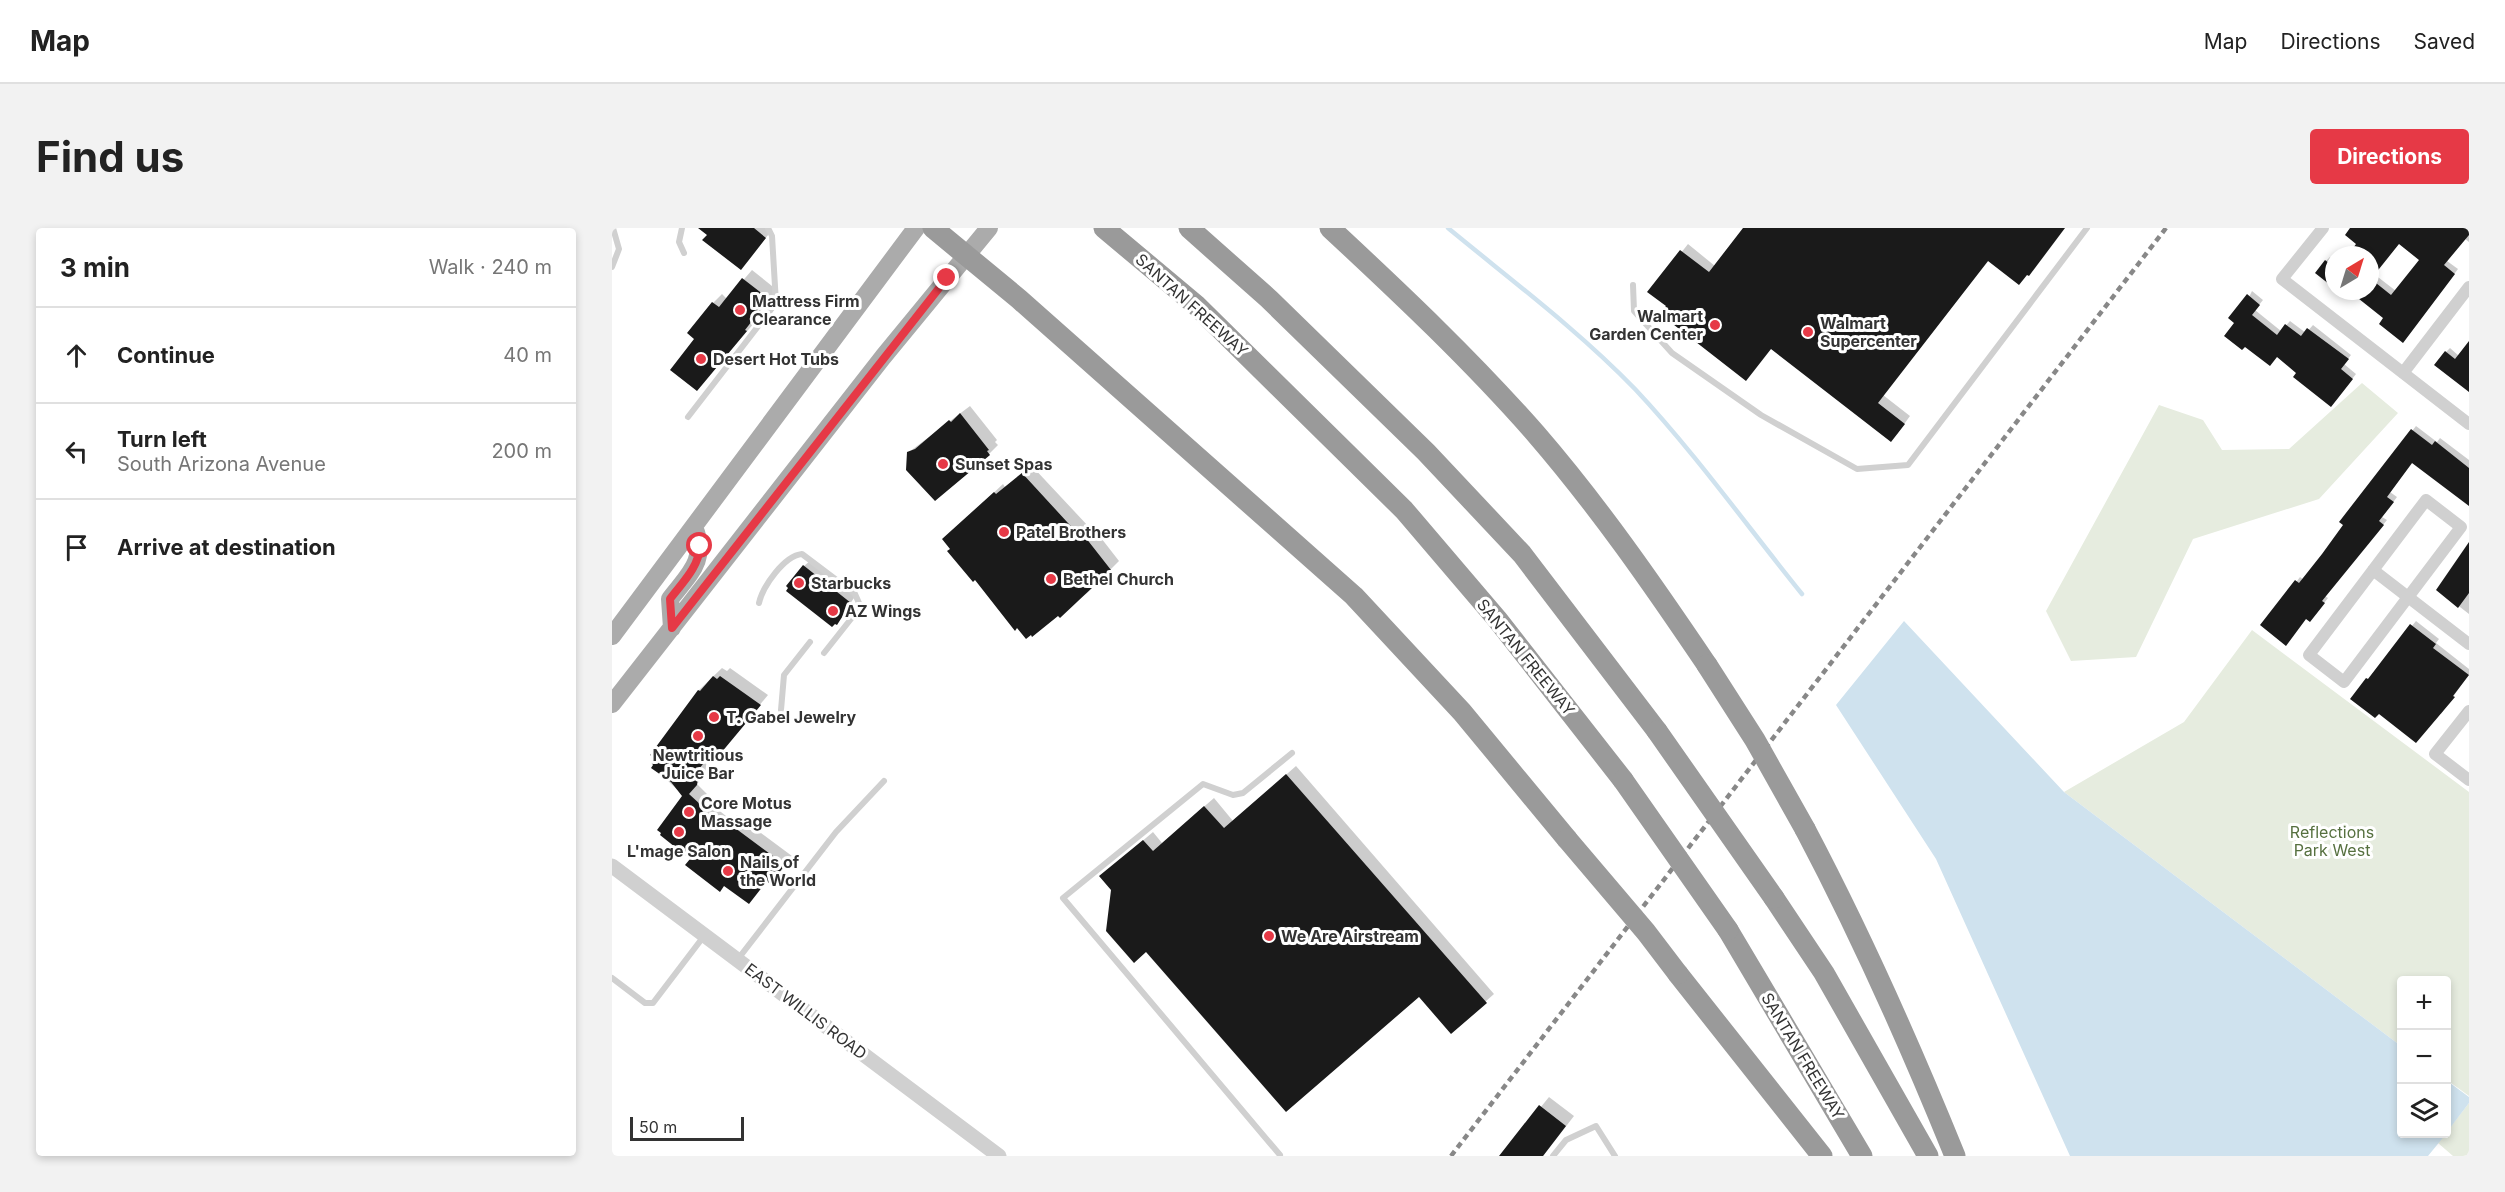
<!DOCTYPE html>
<html lang="en">
<head>
<meta charset="utf-8">
<style>
	:root { --surface:#fff; --page:#f2f2f2; --text:#222; --muted:#767676; --line:#e0e0e0; --accent:#e63946 }
	body { margin:0; font-family:Inter,sans-serif; background:var(--page); color:var(--text) }
	.controls { position:absolute; right:18px; bottom:18px; display:grid; overflow:hidden; border-radius:6px; box-shadow:0 3px 9px #0003 }
	.controls button { width:54px; height:54px; display:grid; place-items:center; padding:0; border:0; border-bottom:2px solid var(--line); background:var(--surface); color:var(--text); font:30px sans-serif }
	.compass { position:absolute; left:1713px; top:18px; width:54px; height:54px; border-radius:50%; background:var(--surface); box-shadow:0 3px 9px #0003; rotate:38deg }
	.scale { position:absolute; left:18px; bottom:15px; width:114px; box-sizing:border-box; padding-left:6px; border:3px solid #333; border-top:0; font-size:16px; line-height:21px; white-space:nowrap; color:#333; -webkit-text-stroke:4px #fff; paint-order:stroke }
	.stop { position:absolute; width:18px; height:18px; margin:-14px; border:4px solid #e63946; border-radius:50%; background:#fff }
	.stop.end { background:#e63946; border-color:#fff; box-shadow:0 2px 6px #0008 }
	.list { margin:0; padding:0; list-style:none }
	h2 { display:flex; justify-content:space-between; align-items:center; height:78px; margin:0; padding:0 24px; font-size:26px }
	h2 small { font-size:20px; font-weight:400; color:var(--muted) }
	.list li { display:grid; grid-template-columns:39px 1fr auto; gap:18px; align-items:center; box-sizing:border-box; height:96px; padding:0 24px; border-top:2px solid var(--line) }
	.list b { display:block; font-size:22px; white-space:nowrap }
	.list p { margin:0; font-size:20px; white-space:nowrap; color:var(--muted) }
	.list em { font-size:20px; font-style:normal; color:var(--muted) }
	.icon { flex:none; width:33px; height:33px; fill:none; stroke:currentColor; stroke-width:2; stroke-linecap:round; stroke-linejoin:round }
	.map { position:relative; flex:none; width:1857px; height:928px; overflow:hidden; border-radius:6px }
	header { display:flex; align-items:center; gap:36px; box-sizing:border-box; height:84px; padding:0 30px; background:var(--surface); border-bottom:2px solid var(--line) }
	header strong { font-size:28px }
	nav { display:flex; gap:33px; margin-inline-start:auto; font-size:21px }
	.intro { display:flex; align-items:center; justify-content:space-between; box-sizing:border-box; height:144px; padding:0 36px }
	h1 { margin:0; font-size:42px }
	.button { padding:15px 27px; border-radius:6px; background:var(--accent); color:#fff; font-size:21px; font-weight:700 }
	main { display:flex; gap:36px; padding:0 36px }
	aside { flex:1; background:var(--surface); border-radius:6px; box-shadow:0 3px 9px #0003 }
	.map>svg:first-child { display:block }
</style>
</head>
<body>
<header>
<strong>Map</strong>
<nav><a>Map</a><a>Directions</a><a>Saved</a></nav>
</header>
<div class="intro"><h1>Find us</h1><a class="button">Directions</a></div>
<main>
<aside>
<h2>3 min<small>Walk · 240 m</small></h2>
<ul class="list">
<li><svg class="icon" aria-label="ahead" viewBox="0 0 24 24"><path d="M12 20V5M6 11l6-6 6 6"/></svg><div><b>Continue</b></div><em>40 m</em></li>
<li><svg class="icon" aria-label="left" viewBox="0 0 24 24"><path d="M17 20v-9H6M10 6l-5 5 5 5"/></svg><div><b>Turn left</b><p>South Arizona Avenue</p></div><em>200 m</em></li>
<li><svg class="icon" aria-label="arrive" viewBox="0 0 24 24"><path d="M6 21V4h12l-3 4 3 4H6"/></svg><div><b>Arrive at destination</b></div></li>
</ul>
</aside>
<div class="map">
<svg width="1857" height="928" viewBox="0 0 1857 928">
	<rect width="100%" height="100%" fill="#fff"/>
	<!-- green -->
	<path fill="#e6ecdf" d="M1750,155L1786,185L1707,271L1581,311L1524,429L1459,433L1434,383L1547,177L1591,192L1610,222L1677,221Z
		M1640,402L1857,564V868L1835,852L1834,752H1790L1789,818L1452,564L1572,494Z
		M1857,875V928H1841L1826,915Z"/>
	<!-- water -->
	<path fill="#cfe2ee" d="M1292,393L1452,564L1789,818L1790,906H1834L1816,928H1458L1324,631L1224,477Z
		M1834,852L1857,869V875L1835,904Z"/>
	<!-- shadow -->
	<path fill="#0003" fill-rule="evenodd" d="M89,0H156L160,2L135,34Z
		M1133,0H1453L1377,32L1271,167L1298,188L1285,206L1160,120L1056,78L1038,64L1076,16L1103,38Z
		M1740,0H1857V14L1853,11L1835,33L1846,41L1795,109L1739,63H1758V27H1736L1746,15ZM1787,15L1809,31L1784,63L1762,46Z
		M1718,29L1722,32V58L1714,33Z
		M140,42L165,62L141,92L143,94L93,152L101,75L110,66L115,71Z
		M1640,63L1651,72L1643,82L1669,103L1678,93L1694,105L1701,97L1739,127L1732,136L1744,146L1723,173L1624,95Z
		M1857,115V162L1834,124L1838,120L1847,128Z
		M358,178L385,212L383,214L386,217L377,226L297,224Z
		M1804,198L1825,214L1828,210L1857,232V276L1801,234L1778,264L1785,269L1770,289L1775,292L1713,368L1716,370L1702,388L1650,397L1685,353L1688,349L1692,352L1733,297L1729,294Z
		M419,237L477,299L479,297L507,333L475,365L421,407L340,321L341,303L391,256L393,259Z
		M1857,317V386L1826,362Z
		M199,332L244,367L225,395L192,338Z
		M1804,393L1827,411L1824,415L1857,441V446L1829,486L1767,484L1740,470Z
		M110,440L115,443L118,440L156,467L112,520L99,526L95,531L93,546L85,556L97,568L99,576L119,592L125,587L180,628L167,646L158,654L156,652L136,674L72,568L41,539L44,530L40,527L87,462Z
		M684,538L882,766L873,774L807,767L501,662L489,648L541,604L550,615L602,570L621,593Z
		M937,869L962,888L931,928H889Z"/>
	<g fill="none" stroke-linecap="round" stroke-linejoin="round">
		<!-- stream -->
		<path stroke="#cfe2ee" stroke-width="4.5" d="M836,0C899,52 966,102 1023,161C1083,225 1135,298 1190,366"/>
	</g>
	<!-- building -->
	<path fill="#1a1a1a" fill-rule="evenodd" d="M86,0H142L154,10L129,42L90,12L95,7Z
		M1131,0H1453L1417,48L1415,47L1407,57L1376,33L1266,175L1293,196L1279,214L1159,121L1134,153L1048,86L1054,78L1035,64L1068,22L1097,44Z
		M1738,0H1857V7L1832,37L1843,46L1791,115L1767,96L1771,90L1737,63H1758V27H1736L1744,16L1733,7ZM1787,16L1807,32L1779,67L1759,51Z
		M1713,32L1722,39V60L1703,45Z
		M130,50L157,71L133,102L135,103L85,163L58,142L82,111L75,105L100,74L107,79Z
		M1635,66L1648,77L1640,87L1665,107L1673,96L1689,108L1695,100L1737,131L1729,141L1741,151L1719,179L1681,149L1684,145L1665,129L1658,138L1633,119L1630,122L1612,108L1622,95L1616,90Z
		M1857,113V164L1822,137L1833,123L1843,131Z
		M348,185L377,222L375,223L378,227L323,273L294,242L295,224L303,221L337,192L339,194Z
		M1799,201L1820,217L1823,213L1857,240V278L1800,235L1775,269L1782,274L1767,293L1772,297L1710,373L1713,375L1698,394L1694,391L1674,418L1648,397L1683,352L1687,355L1710,326L1731,297L1727,294Z
		M410,245L467,307L470,305L499,342L448,390L446,388L420,409L419,407L414,411L405,400L403,403L363,352L361,354L335,323L338,321L330,311L382,264L384,266Z
		M1857,314V365L1846,380L1824,362Z
		M191,337L239,375L225,397L223,396L220,399L174,363L176,360L174,358Z
		M1798,396L1824,416L1821,420L1857,447L1841,468L1843,469L1804,515L1767,486L1763,490L1738,471L1754,450L1756,451Z
		M101,448L105,451L108,448L149,477L104,531L98,527L87,541L85,557L77,566L89,577L91,585L110,600L115,594L173,637L158,656L155,653L137,676L112,658L108,664L73,637L78,631L48,607L49,605L45,602L70,568L59,554L39,540L41,537L39,534L42,530L38,527L86,462L88,463Z
		M674,546L875,775L839,806L807,769L674,884L534,724L522,735L494,703L499,662L487,648L531,612L541,623L592,578L612,600Z
		M927,877L954,898L931,928H887Z"/>
	<g fill="none" stroke-linecap="round" stroke-linejoin="round">
		<!-- service -->
		<path stroke="#d0d0d0" stroke-width="6" d="M70,0L67,14L72,25
			M0,39L7,21L1,0
			M1021,57L1022,83L1060,125L1149,187L1245,241L1296,237L1475,0
			M76,189L164,75L160,8L156,0
			M147,375C151,358 172,328 190,326L243,366L247,375L246,382L212,425
			M169,482L172,447L198,414
			M126,731L224,604L272,553
			M0,750L33,775H41L92,708
			M668,927L451,670L591,556L621,567L631,565L680,525
			M941,928L954,912L984,898L1003,928"/>
		<!-- minor -->
		<path stroke="#d0d0d0" stroke-width="12" d="M1711,0L1670,51L1857,196
			M1791,145L1857,59
			M1814,272L1849,299L1732,454L1697,427Z
			M1761,342L1857,416
			M1857,483L1823,526L1857,552"/>
		<!-- tertiary -->
		<path stroke="#d0d0d0" stroke-width="15" d="M0,638L387,928"/>
		<!-- primary -->
		<path stroke="#ababab" stroke-width="18" d="M60,400L58,371C77,346 96,332 82,299
			M0,408L304,0
			M0,476L271,129L377,0"/>
		<!-- motorway -->
		<path stroke="#9a9a9a" stroke-width="21" d="M321,0L407,71L742,368L850,484L955,611
			M492,0L584,77L792,282L885,391L1011,552
			M577,0L657,71L814,224L910,326L1045,503
			M718,0C789,66 860,133 924,206C987,279 1041,357 1095,437
			M1193,601C1249,707 1298,817 1343,928
			M1162,670L1212,745L1316,928
			M1116,702L1250,928
			M1066,746L1210,928"/>
		<!-- rail -->
		<path stroke="#888" stroke-width="4.5" stroke-dasharray="6 4.5" stroke-linecap="butt" d="M839,928L1554,0"/>
		<!-- motorway-bridge -->
		<path stroke="#9a9a9a" stroke-width="21" d="M1095,437L1143,512L1193,601
			M1045,503L1162,670
			M1011,552L1116,702
			M955,611L1034,704L1066,746"/>
	</g>
	<g fill="none" stroke-linecap="round" stroke-linejoin="round">
		<!-- route -->
		<path stroke="#e63946" stroke-width="8" d="M88,318C87,339 70,355 58,371L60,400L335,50"/>
	</g>
	<!-- markers -->
	<g fill="#e63946" stroke="#fff" stroke-width="2">
		<circle cx="128" cy="82" r="6"/>
		<circle cx="1103" cy="97" r="6"/>
		<circle cx="1196" cy="104" r="6"/>
		<circle cx="89" cy="131" r="6"/>
		<circle cx="331" cy="236" r="6"/>
		<circle cx="392" cy="304" r="6"/>
		<circle cx="439" cy="351" r="6"/>
		<circle cx="187" cy="355" r="6"/>
		<circle cx="221" cy="383" r="6"/>
		<circle cx="102" cy="489" r="6"/>
		<circle cx="86" cy="508" r="6"/>
		<circle cx="77" cy="584" r="6"/>
		<circle cx="67" cy="604" r="6"/>
		<circle cx="116" cy="643" r="6"/>
		<circle cx="657" cy="708" r="6"/>
	</g>
	<g text-anchor="middle" dominant-baseline="central" stroke-width="6" stroke-linejoin="round" paint-order="stroke">
		<!-- poi labels -->
		<g font-size="16" font-weight="bold" fill="#333" stroke="#fff" text-anchor="start">
			<text x="140" y="73">Mattress Firm<tspan x="140" dy="18">Clearance</tspan></text>
			<text x="1091" y="88" text-anchor="end">Walmart<tspan x="1091" dy="18">Garden Center</tspan></text>
			<text x="1208" y="95">Walmart<tspan x="1208" dy="18">Supercenter</tspan></text>
			<text x="101" y="131">Desert Hot Tubs</text>
			<text x="343" y="236">Sunset Spas</text>
			<text x="404" y="304">Patel Brothers</text>
			<text x="451" y="351">Bethel Church</text>
			<text x="199" y="355">Starbucks</text>
			<text x="233" y="383">AZ Wings</text>
			<text x="114" y="489">T. Gabel Jewelry</text>
			<text x="86" y="527" text-anchor="middle">Newtritious<tspan x="86" dy="18">Juice Bar</tspan></text>
			<text x="89" y="575">Core Motus<tspan x="89" dy="18">Massage</tspan></text>
			<text x="67" y="623" text-anchor="middle">L'mage Salon</text>
			<text x="128" y="634">Nails of<tspan x="128" dy="18">the World</tspan></text>
			<text x="669" y="708">We Are Airstream</text>
		</g>
		<!-- street labels -->
		<g font-size="16" fill="#333" stroke="#fff">
			<text transform="translate(580 77) rotate(42)">SANTAN FREEWAY</text>
			<text transform="translate(914 429) rotate(51)">SANTAN FREEWAY</text>
			<text transform="translate(194 783) rotate(37)">EAST WILLIS ROAD</text>
			<text transform="translate(1191 828) rotate(59)">SANTAN FREEWAY</text>
		</g>
		<!-- park labels -->
		<g font-size="16" fill="#56703f" stroke="#fff">
			<text x="1720" y="604">Reflections<tspan x="1720" dy="18">Park West</tspan></text>
		</g>
	</g>
</svg>
<div class="controls">
<button>+</button>
<button>−</button>
<button><svg class="icon" aria-label="layers" viewBox="0 0 24 24"><path d="M12 4l9 5-9 5-9-5zM3 14l9 5 9-5"/></svg></button>
</div>
<svg class="compass" viewBox="-18 -18 36 36"><path d="M0-13l5 13h-10z" fill="#e53935"/><path d="M0 13l5-13h-10z" fill="#767676"/></svg>
<div class="scale">50 m</div>
<div class="stop" style="left:88px;top:318px"></div>
<div class="stop end" style="left:335px;top:50px"></div>
</div>
</main>
</body>
</html>
